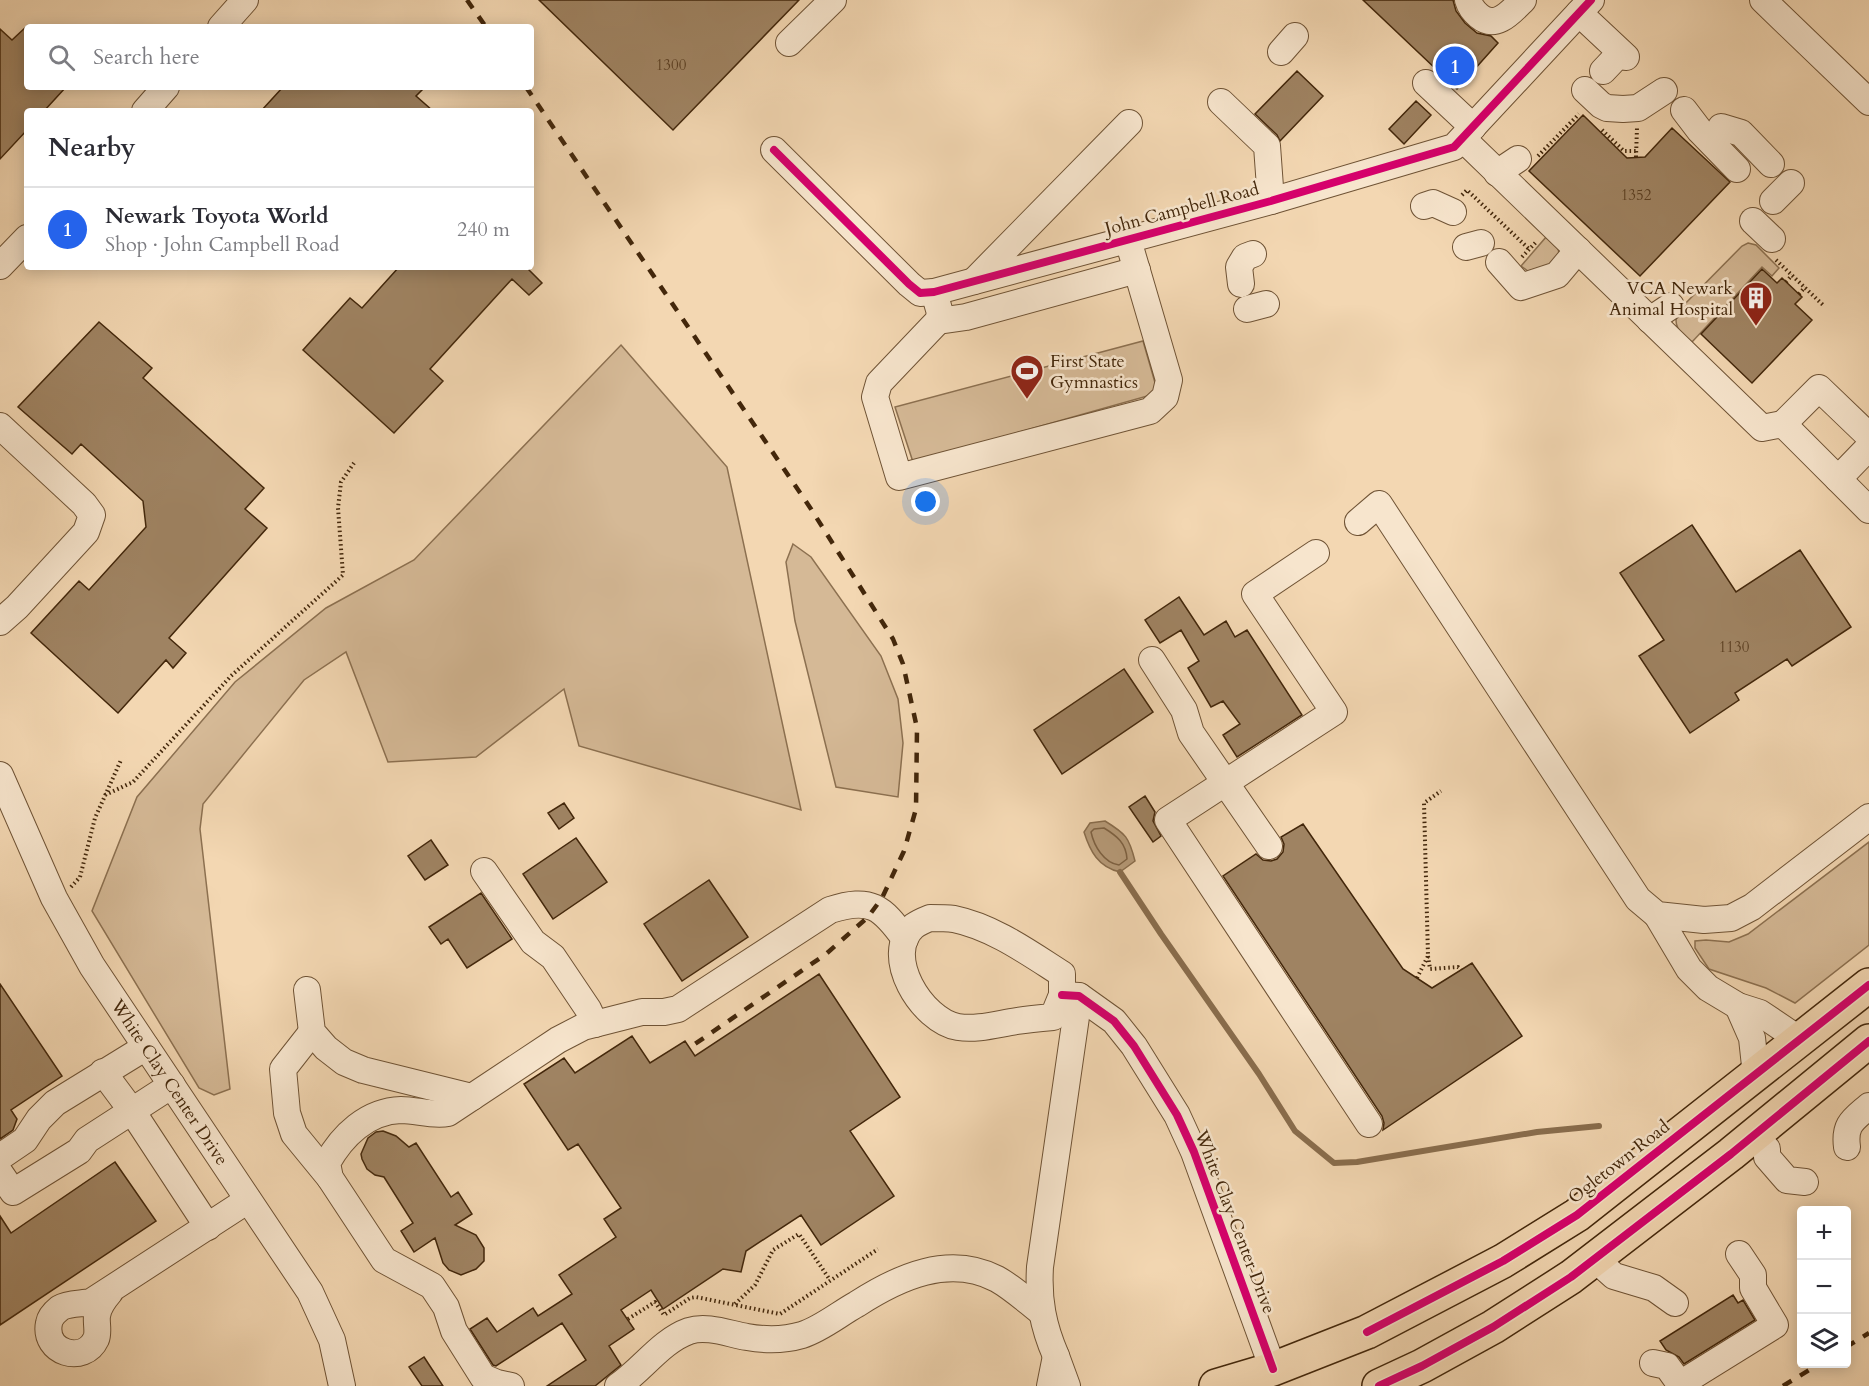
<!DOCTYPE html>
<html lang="en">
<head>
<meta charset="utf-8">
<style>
	:root { --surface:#fff; --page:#f7f7f7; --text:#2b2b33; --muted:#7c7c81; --line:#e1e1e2; --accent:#2563eb }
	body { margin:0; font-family:Cardo,serif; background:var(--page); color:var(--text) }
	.controls { position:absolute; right:18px; bottom:18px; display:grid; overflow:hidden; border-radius:6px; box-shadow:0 3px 15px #0003 }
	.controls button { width:54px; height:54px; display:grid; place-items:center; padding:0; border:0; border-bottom:2px solid var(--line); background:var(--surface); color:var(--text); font:30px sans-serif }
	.you { position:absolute; left:926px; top:502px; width:21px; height:21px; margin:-15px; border:4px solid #fff; border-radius:50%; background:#1a73e8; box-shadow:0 0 0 9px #1a73e833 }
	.badge { display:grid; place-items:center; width:39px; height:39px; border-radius:50%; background:var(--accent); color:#fff; font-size:20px; font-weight:700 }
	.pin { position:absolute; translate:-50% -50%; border:3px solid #fff; box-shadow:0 2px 6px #0006 }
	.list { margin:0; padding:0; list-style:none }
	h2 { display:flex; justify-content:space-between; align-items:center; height:78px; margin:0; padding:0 24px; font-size:26px }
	h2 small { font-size:20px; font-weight:400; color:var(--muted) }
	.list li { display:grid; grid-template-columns:39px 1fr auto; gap:18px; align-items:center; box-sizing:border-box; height:84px; padding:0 24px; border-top:2px solid var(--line) }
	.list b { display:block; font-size:22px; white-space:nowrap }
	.list p { margin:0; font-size:20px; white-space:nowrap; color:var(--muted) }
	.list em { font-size:20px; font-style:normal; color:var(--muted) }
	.icon { flex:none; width:33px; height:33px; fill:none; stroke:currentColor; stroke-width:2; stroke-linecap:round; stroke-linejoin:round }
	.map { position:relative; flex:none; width:1869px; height:1386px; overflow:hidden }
	.search { position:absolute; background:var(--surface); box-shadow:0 3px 15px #0003; left:24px; top:24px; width:510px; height:66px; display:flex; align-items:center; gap:15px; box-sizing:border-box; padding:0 21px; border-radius:6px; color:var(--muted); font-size:22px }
	.panel { position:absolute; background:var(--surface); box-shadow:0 3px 15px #0003; left:24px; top:108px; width:510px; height:162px; border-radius:6px }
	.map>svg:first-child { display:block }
</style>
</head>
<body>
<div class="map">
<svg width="1869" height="1386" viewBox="0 0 1869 1386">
	<rect width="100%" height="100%" fill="#f3d7b2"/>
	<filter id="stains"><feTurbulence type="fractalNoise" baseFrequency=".00333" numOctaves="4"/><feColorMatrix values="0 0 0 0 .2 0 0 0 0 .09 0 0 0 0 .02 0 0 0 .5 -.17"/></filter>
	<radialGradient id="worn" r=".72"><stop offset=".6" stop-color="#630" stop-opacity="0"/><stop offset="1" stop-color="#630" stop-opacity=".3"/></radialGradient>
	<!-- green -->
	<path fill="#d5b996" stroke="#8c7050" stroke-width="1.5" d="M1547,236L1558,248L1559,254L1549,265L1528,271L1521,266Z
		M1748,243L1756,245L1779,268L1772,276L1762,267L1692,342C1680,333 1671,325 1679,310L1742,246Z
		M1143,341L1158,393L913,462L895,407Z
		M621,345L727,467L801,810L579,746L564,689L476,757L388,762L346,652L304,680L203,804L200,829L230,1089L214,1095L199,1088L92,911L137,797L235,682L326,608L414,560Z
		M793,544L811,557L881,656L898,699L903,743L898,797L836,787L795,621L786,562Z
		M1869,842V945L1795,1003L1766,988L1709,969L1695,948V941L1706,940L1729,942L1748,934Z"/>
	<!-- water -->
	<path fill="#b79b79" stroke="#896d4d" stroke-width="1.5" d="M1105,821C1126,834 1129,837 1135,861L1120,872C1098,867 1090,851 1084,832L1090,823Z"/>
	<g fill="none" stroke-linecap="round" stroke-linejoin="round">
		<!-- shore -->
		<path stroke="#7d6142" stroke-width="1.5" d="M1104,828C1117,836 1126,843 1127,859L1119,865C1104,863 1094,846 1091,832L1094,829Z"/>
		<!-- stream -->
		<path stroke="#896d4d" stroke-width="6" d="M1120,872L1161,934L1259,1074L1295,1131L1334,1163L1357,1162L1537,1132L1599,1126"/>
	</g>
	<!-- building -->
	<path fill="#9f8362" stroke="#43270b" stroke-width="1.5" d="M539,0H799L673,130Z
		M1363,0H1453L1456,11L1465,23L1477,33L1491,36L1498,43L1457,89Z
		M27,26V87H66L44,111H27V130L0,159V29L12,40Z
		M1297,71L1323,96L1280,141L1277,135L1255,114Z
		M283,87H425L416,96L433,111H261Z
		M1416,101L1431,115L1404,144L1389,129Z
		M1583,115L1627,158L1645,157L1672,128L1730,182L1640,276L1529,171Z
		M399,267H526L542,283L529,295L512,279L430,369L443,381L394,433L303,350L350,298L362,308Z
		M1762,269L1777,283L1782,278L1802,297L1795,304L1812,320L1752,383L1701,334Z
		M99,322L152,368L143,378L264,488L245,509L267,528L169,638L186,653L173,668L166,660L118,713L31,633L79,581L89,590L146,527L143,501L81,444L72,454L18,407Z
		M1692,525L1736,592L1800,550L1851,627L1792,666L1787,659L1735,693L1739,700L1690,733L1639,656L1664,640L1620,573Z
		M1179,597L1204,635L1226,621L1235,637L1247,630L1302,715L1237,757L1223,735L1240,724L1223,701L1211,707L1188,668L1199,661L1181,630L1160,643L1145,620Z
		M1124,669L1153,712L1062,774L1034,730Z
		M1145,796L1155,812L1153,821L1161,836L1153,842L1129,807Z
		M564,803L574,818L559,829L548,813Z
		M1303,824L1403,969L1432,988L1472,963L1522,1036L1383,1130L1384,1123L1382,1116L1223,876L1256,854L1263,860L1271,861L1277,859L1283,852L1284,844L1281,837Z
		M576,838L607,882L553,919L523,874Z
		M431,840L448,865L425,880L408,856Z
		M709,880L748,937L682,981L644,924Z
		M481,893L512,939L467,968L448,939L441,944L429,927Z
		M819,974L900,1097L850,1131L894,1196L821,1245L801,1215L746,1251L741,1272L723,1269L663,1309L651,1290L621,1310L634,1329L609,1346L621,1365L595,1386H547L586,1360L562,1323L496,1366L493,1365L470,1329L487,1318L497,1332L533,1308L538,1316L572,1294L559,1275L616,1237L604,1219L621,1208L578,1144L568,1150L524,1084L564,1058L575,1073L632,1036L650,1063L685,1041L695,1056Z
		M0,984L62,1076L11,1110L17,1119L13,1130L0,1139Z
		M383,1131L396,1136L409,1147L416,1143L451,1197L458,1192L472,1214L455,1225L476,1235L484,1248V1261L476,1269L461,1275L449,1270L443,1263L435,1238L414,1252L401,1231L413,1223L384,1177L375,1175L367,1169L362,1159L361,1154L368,1138L376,1132Z
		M115,1162L156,1221L0,1325V1216L11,1233Z
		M1733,1295L1738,1303L1743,1300L1755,1320L1684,1364L1679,1357L1666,1350L1660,1341Z
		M424,1357L443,1386H422L409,1367Z"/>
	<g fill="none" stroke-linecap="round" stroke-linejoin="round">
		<!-- minor casing -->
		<g stroke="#6f5335" stroke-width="28">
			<g id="minor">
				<path d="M1468,0C1470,7 1473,11 1479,16C1496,30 1511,12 1523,0"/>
				<path d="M1763,0L1869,102"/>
				<path d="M1579,13L1626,57"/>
				<path d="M221,27L245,0"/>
				<path d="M789,43L833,0"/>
				<path d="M1281,52L1295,36"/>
				<path d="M1603,71L1620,53"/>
				<path d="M1426,83L1473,127"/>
				<path d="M1585,90L1601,105L1607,108L1623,109L1638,108L1664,91"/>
				<path d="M1221,102L1267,146L1271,201"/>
				<path d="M1684,110L1700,131L1737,169"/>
				<path d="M145,111L166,87"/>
				<path d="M1721,127L1741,133L1771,164"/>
				<path d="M1463,139L1762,428L1783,424L1869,510"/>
				<path d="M774,150L909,284L920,293L934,292L1271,201L1454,147L1591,0"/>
				<path d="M1497,173L1518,159"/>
				<path d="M1773,201L1791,183"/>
				<path d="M1424,206L1433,203L1453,212"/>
				<path d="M1753,221L1772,239"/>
				<path d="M1466,247L1481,243"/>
				<path d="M1499,262L1521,287L1557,275L1578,250"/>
				<path d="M0,266L27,238"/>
				<path d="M974,281L1129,123"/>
				<path d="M1241,284L1239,267L1245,257L1253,254"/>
				<path d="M934,292L940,313L938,321L879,383L875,397L899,477L1150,411L1165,397L1169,380L1128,240"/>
				<path d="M1247,309L1266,304"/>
				<path d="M1650,320L1671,306"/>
				<path d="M938,321L966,317L1137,270"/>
				<path d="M1783,424L1819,388L1869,436"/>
				<path d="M0,426L84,504L92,515L86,532L17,607L0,622"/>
				<path d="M1838,479L1869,447"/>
				<path d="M1358,522L1379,504L1638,899L1657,915L1704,920L1731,918L1752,907L1869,817"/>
				<path d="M1316,553L1255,594L1334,712L1168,820L1369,1124"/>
				<path d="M1152,660L1184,710L1191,733L1269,846"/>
				<path id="s1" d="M0,775L54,898L92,966L310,1292L332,1340L342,1386"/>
				<path d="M484,871L533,942L553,957L588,1009L595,1024"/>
				<path d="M1657,915L1689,969L1708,988L1738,1006L1760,1013L1800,1040"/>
				<path d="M930,918C938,918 946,918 954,919C993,927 1029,953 1062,974V995L1053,1017C1041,1018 1029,1019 1017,1021C997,1024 977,1030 958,1027C922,1021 881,955 914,926C918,923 925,920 930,918Z"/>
				<path d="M307,990L312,1032L326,1048L344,1062L363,1070L472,1097"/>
				<path d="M1062,995L1079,996L1114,1021L1134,1046L1177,1115L1194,1152L1273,1369"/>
				<path d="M1738,1006L1752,1038L1756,1075"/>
				<path d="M312,1032L283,1069L287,1113L294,1134L330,1178"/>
				<path d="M103,1072L132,1111L208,1227"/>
				<path d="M1753,1135L1767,1149V1157L1787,1180L1805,1182"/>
				<path d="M1847,1147C1844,1124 1853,1120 1869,1106"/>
				<path d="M0,1157L25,1140L39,1119L55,1103L146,1047"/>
				<path d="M0,1173L13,1192L79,1151L87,1140L172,1085"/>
				<path d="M1595,1259L1614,1276L1654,1288L1675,1303"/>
				<path d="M110,1292C104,1299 98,1307 97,1316C96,1323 99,1332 96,1339C84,1365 43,1353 49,1323C50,1317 55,1312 60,1308C68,1303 81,1304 91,1302L248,1200"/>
				<path d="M1056,1356C1043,1326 1038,1300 1040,1267L1079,996"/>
				<path d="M1653,1363L1667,1366L1680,1384L1775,1325L1753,1288V1275L1739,1254"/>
				<path d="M511,1386L497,1383L483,1377L454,1331L446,1307L432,1286L384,1260L330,1178L327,1163C342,1136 367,1111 401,1110C417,1110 432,1116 448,1113L558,1040L583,1027L642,1012H664L678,1009L830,910C871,897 882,907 905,939"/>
				<path d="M618,1386C642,1370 661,1341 689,1331C707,1325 729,1334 747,1337C764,1340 785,1340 802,1335C821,1329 839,1314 857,1304C899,1277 949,1254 997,1279C1013,1288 1027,1301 1041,1312"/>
				<path d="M1050,1386L1056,1356L1067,1386"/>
			</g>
		</g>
		<!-- major casing -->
		<g stroke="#43270b" stroke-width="36">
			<path id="major" d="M1216,1386L1273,1369L1367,1332L1503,1261L1577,1215L1869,985
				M1379,1386L1422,1366L1493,1327L1571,1277L1731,1154L1869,1041"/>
		</g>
		<!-- path -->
		<path stroke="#43270b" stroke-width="4" stroke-dasharray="1.5 3" stroke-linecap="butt" d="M1602,130L1624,151H1636
			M1538,156L1579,114
			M1636,157L1637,128
			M1462,195L1467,190L1529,249
			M1522,257L1537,241
			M1776,260L1823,305
			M1786,282L1792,275
			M1799,294L1805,287
			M105,795L133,782L231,676L343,575L338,508L341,482L354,463
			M71,887L80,877L95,818L121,760
			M1428,956L1430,969L1458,967L1461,970
			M1417,978L1428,956L1424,803L1441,791
			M735,1304L755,1285L773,1250L799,1234L830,1280
			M628,1319L655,1302L664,1315L690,1298L696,1297L780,1314L878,1249"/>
		<!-- minor -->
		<use href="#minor" stroke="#f7e5cd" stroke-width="26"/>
		<!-- major -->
		<use href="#major" stroke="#f3d7b2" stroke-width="33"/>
		<!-- rail -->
		<path stroke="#43270b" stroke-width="4.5" stroke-dasharray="10 10" stroke-linecap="butt" d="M467,0L486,27
			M526,87L811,509L893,639L903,664L917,728L916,809L904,851L882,898L868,917L826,954L692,1046
			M1846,1347L1869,1333
			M1783,1386L1819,1364"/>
		<!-- cycleway casing -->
		<g stroke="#f7e5cd" stroke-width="11">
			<path id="cycleway" d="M774,150L909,284L920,293L934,292L1271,201L1454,147L1591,0
				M1062,995L1079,996L1114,1021L1134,1046L1177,1115L1194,1152L1273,1369
				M1367,1332L1503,1261L1577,1215L1869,985
				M1379,1386L1422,1366L1493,1327L1571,1277L1731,1154L1869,1041"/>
		</g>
		<!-- cycleway -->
		<use href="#cycleway" stroke="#d6006c" stroke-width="8"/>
	</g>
	<!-- icons -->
	<defs>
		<g id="building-pin" transform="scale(1.725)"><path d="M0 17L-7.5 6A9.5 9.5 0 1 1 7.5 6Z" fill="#8f2418" stroke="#f7e5cd"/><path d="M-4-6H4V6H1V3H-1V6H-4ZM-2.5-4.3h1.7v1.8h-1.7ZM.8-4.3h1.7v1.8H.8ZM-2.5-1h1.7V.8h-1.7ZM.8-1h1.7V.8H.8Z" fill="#fff"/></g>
		<g id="stadium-pin" transform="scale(1.725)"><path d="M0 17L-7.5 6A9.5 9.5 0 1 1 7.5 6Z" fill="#8f2418" stroke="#f7e5cd"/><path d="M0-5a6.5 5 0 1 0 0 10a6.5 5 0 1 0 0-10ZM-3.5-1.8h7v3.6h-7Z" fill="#fff"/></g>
	</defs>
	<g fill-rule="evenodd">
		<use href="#building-pin" x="1756" y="298"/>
		<use href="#stadium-pin" x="1027" y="371"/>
	</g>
	<g text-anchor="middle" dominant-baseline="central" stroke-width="5" stroke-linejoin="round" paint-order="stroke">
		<!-- number labels -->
		<g font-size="15" fill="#5a3e21">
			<text x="671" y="65">1300</text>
			<text x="1636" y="195">1352</text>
			<text x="1734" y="647">1130</text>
		</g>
		<!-- street labels -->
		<g font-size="18" fill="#43270b" stroke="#f7e5cd">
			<text transform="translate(1182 209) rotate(-15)">John Campbell Road</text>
			<text stroke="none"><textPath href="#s1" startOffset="352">White Clay Center Drive</textPath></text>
			<text transform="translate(1619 1162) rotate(-38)">Ogletown Road</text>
			<text transform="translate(1235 1222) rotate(69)">White Clay Center Drive</text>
		</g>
		<!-- poi labels -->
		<g font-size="18" fill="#43270b" stroke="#f7e5cd" text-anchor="end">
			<text x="1733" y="288">VCA Newark<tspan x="1733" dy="21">Animal Hospital</tspan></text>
			<text x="1050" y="361" text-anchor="start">First State<tspan x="1050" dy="21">Gymnastics</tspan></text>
		</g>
	</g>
	<rect width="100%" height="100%" filter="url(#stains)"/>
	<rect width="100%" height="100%" fill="url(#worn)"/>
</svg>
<div class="controls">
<button>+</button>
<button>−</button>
<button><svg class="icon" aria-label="layers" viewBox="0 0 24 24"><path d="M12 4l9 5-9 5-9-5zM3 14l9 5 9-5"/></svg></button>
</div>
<div class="you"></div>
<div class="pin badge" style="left:1455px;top:66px">1</div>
<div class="search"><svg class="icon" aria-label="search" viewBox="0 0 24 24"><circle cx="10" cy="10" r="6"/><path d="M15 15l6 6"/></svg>Search here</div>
<section class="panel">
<h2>Nearby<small></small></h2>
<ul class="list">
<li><span class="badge">1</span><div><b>Newark Toyota World</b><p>Shop · John Campbell Road</p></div><em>240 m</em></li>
</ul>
</section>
</div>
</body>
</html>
